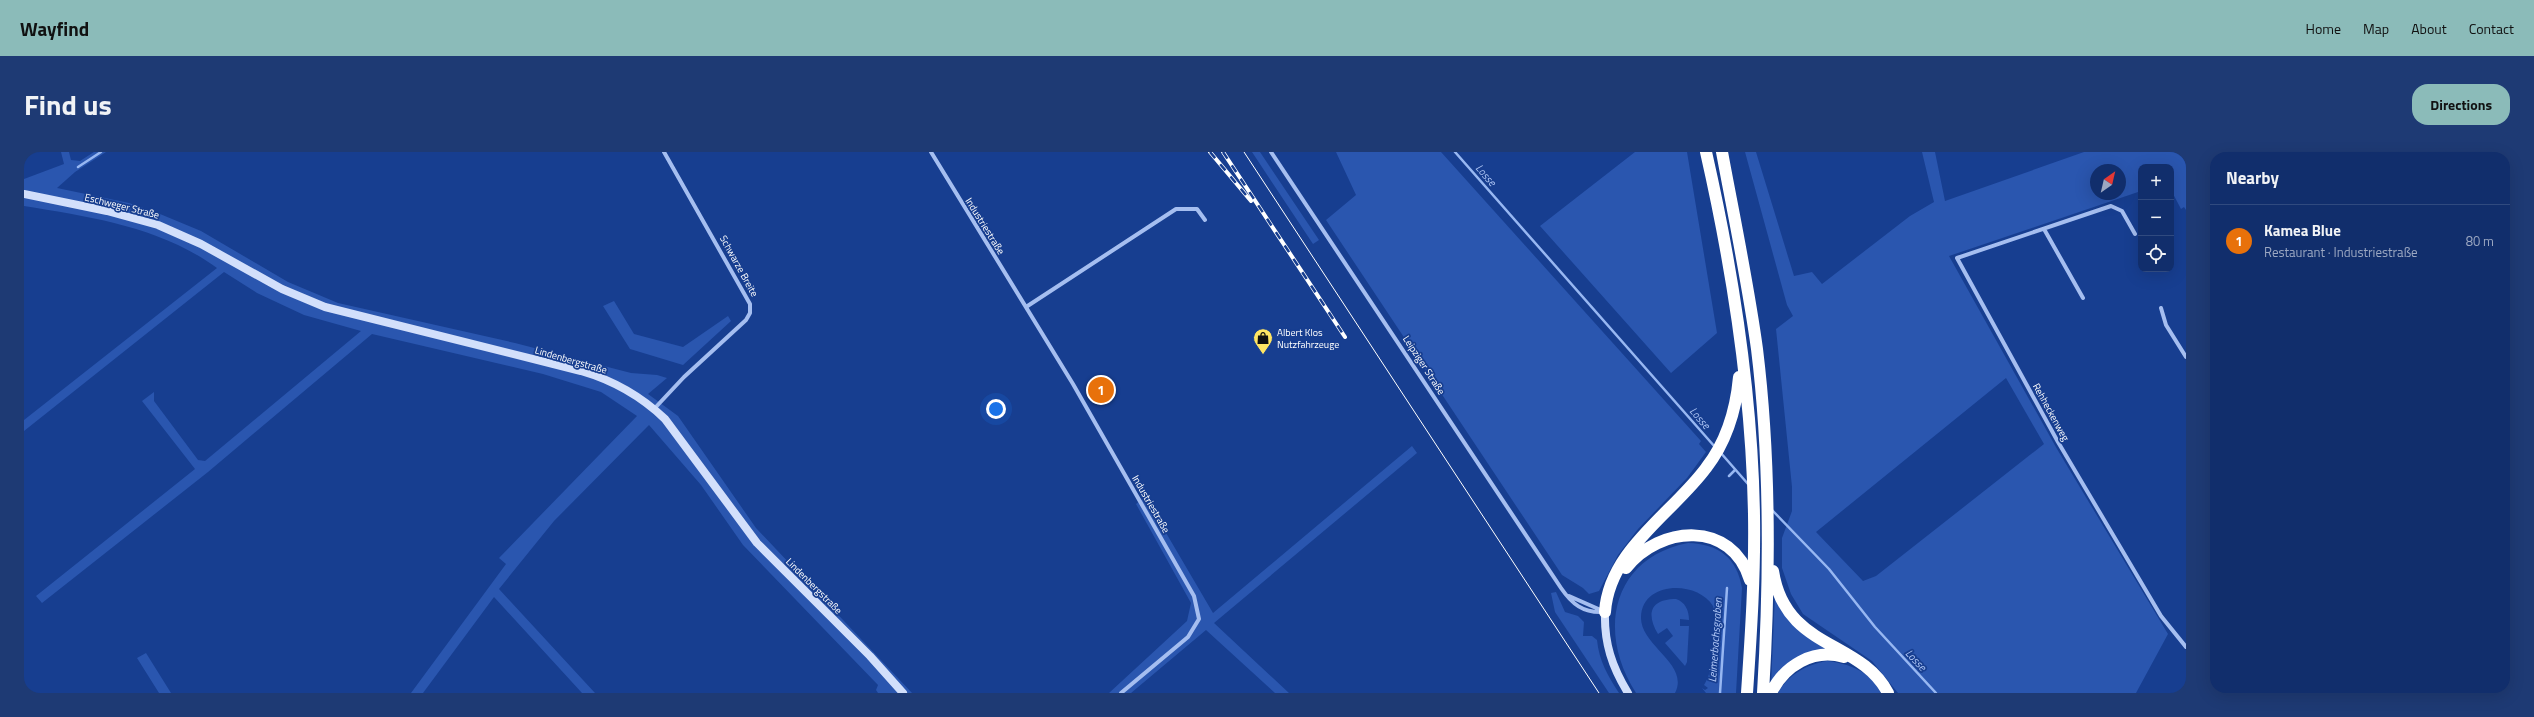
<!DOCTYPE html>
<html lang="en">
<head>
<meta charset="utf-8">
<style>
	:root { --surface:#112e6c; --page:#1e3a74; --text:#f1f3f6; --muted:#9ca8c2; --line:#304a7f; --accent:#8bbbb9 }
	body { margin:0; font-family:"Titillium Web",sans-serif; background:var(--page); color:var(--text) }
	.controls { position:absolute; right:12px; top:12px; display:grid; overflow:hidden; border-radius:8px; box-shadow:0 4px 16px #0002 }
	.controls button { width:36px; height:36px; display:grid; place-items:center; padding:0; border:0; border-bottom:1px solid var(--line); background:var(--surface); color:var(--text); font:20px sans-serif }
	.compass { position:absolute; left:2066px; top:12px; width:36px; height:36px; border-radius:50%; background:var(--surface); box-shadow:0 4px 16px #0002; rotate:34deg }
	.you { position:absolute; left:972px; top:257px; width:14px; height:14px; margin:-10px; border:3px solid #fff; border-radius:50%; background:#1a73e8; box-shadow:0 0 0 6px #1a73e833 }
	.badge { display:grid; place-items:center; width:26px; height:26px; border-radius:50%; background:var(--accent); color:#fff; font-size:13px; font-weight:700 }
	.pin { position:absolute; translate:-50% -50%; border:2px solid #fff; box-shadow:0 1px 4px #0006 }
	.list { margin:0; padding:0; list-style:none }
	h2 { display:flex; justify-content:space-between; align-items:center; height:52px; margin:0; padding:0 16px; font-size:17px }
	h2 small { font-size:13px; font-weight:400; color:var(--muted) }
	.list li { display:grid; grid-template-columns:26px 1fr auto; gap:12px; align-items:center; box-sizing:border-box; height:72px; padding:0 16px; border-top:1px solid var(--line) }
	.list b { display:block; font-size:15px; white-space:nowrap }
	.list p { margin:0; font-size:13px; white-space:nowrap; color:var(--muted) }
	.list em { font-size:13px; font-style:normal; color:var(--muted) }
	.icon { flex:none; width:22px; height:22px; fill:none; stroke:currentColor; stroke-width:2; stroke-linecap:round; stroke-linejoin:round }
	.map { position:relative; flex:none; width:2162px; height:541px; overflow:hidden; border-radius:16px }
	header { display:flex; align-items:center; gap:24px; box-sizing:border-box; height:56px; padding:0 20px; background:var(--accent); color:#111 }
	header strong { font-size:19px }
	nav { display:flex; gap:22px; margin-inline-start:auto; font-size:14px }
	.intro { display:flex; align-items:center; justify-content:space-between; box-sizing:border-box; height:96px; padding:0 24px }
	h1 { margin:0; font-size:28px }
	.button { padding:10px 18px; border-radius:16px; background:var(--accent); color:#111; font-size:14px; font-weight:700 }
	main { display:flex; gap:24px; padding:0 24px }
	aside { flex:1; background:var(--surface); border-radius:16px; box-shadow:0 4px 16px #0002 }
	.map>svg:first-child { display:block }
</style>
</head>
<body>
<header>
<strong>Wayfind</strong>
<nav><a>Home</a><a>Map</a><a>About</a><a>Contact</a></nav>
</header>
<div class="intro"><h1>Find us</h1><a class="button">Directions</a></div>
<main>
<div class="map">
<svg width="2162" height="541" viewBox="0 0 2162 541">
	<rect width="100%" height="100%" fill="#173e90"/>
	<!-- green -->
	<path fill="#2a56af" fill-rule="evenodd" d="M37,0H45L47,8L56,9L70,0H82L51,20L33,36L105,51L136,62L177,79L264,130L314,151L491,191L607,221L633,223L643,226L624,242L654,264L732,376L888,541H854L852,538L854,533L719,393L677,333L625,273L530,369L475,437L571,541H558L470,445L399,541H387L482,412L475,406L613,264L577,240L519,222L348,182L184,320L18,451L12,444L171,317L118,249L130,240V249L174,308L181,309L337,179L280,163L233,141L200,120L0,279V268L193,116C137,75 67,65 0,54V27L40,12Z
		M1228,0H1236L1295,88L1289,92Z
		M1312,0H1417L1677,289L1675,292L1682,300L1663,326L1614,377L1594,403L1575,439L1565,442L1559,436L1538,423L1302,68L1332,43Z
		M1611,0H1663L1693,181L1647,221L1516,74Z
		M1721,0H1732L1770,124L1788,120L1798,132L1886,64L1910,50L1898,0H1911L1921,49L2060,0H2162V58L2160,55L2157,57L2147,38V15H2117V39L1925,104L2033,297L2144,482L2112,541H1874L1848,509L1779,462L1767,442L1758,416V386L1768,359V335L1752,177L1769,164L1763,153ZM2072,18H2096V42H2072ZM1982,226L2020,292L1852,424L1839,429L1792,380Z
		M590,149L610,182L659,195L704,164L707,169L659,213L606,197L579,154Z
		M1388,294L1393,301L1190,471L1265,541H1251L1182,478L1107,541H1085L1163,469L1167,451L1112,352L1121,345L1189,461Z
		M1664,391C1695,392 1713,406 1718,436L1712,541H1682L1678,536L1681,538L1684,536L1680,533C1691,517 1694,472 1689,454C1673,428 1618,429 1617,465C1616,494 1666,512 1651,541H1612C1573,481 1587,406 1664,391Z
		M1532,440L1541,460L1554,464L1560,470L1559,484H1568L1573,488C1575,509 1584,524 1595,541H1585L1531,460L1527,441Z
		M1751,441L1815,500L1801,501L1747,534Z
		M1652,447C1661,450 1665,458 1665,468L1656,467V474H1665L1663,510L1661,514L1641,491L1649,484L1643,476L1634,482C1622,462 1626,447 1652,447Z
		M122,501L147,541H135L113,506Z
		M1803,509C1826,512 1846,519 1857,541H1754C1765,522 1782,513 1803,509Z"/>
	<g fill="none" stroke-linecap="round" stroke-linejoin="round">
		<!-- stream -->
		<path stroke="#97b7f2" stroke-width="2.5" d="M1431,0L1691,295
			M54,15L77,0
			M1696,300L1724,332
			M1705,324L1711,318
			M1748,358L1805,417L1851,475L1912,541
			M1696,541L1703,436"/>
		<!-- street -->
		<path stroke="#a5bef0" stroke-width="4" d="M907,0L1049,232L1170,444L1175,467L1164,485L1097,541
			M1247,0L1537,436C1548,452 1559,461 1579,460
			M2020,77L2059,146
			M2111,82L2098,59L2087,54L1933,106L2034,290L2137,464L2162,495
			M1002,155L1152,57H1173L1181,68
			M2137,156L2142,173L2162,205
			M630,257L660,225L722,168L726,161V152L640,0
			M1545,444L1579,459"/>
		<!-- secondary -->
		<path stroke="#d2dffb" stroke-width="8" d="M0,42L83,59L134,73L177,92L258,137L301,155L557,219C588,228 618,245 641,267L733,391L846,504L879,541
			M1581,460C1580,491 1588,515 1604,541"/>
		<!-- highway -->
		<path stroke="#fff" stroke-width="12" d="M1682,0C1709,119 1728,240 1730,363C1731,422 1727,482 1723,541
			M1698,0C1710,65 1724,131 1733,197C1747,311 1746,426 1739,541
			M1602,416C1636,373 1708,368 1726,428
			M1749,419C1761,498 1836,487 1864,541
			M1581,460C1585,398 1648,362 1682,316C1703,289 1712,258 1715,225
			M1747,541C1760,514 1789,496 1820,505"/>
		<!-- tram -->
		<path stroke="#fff" stroke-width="1" d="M1220,0L1575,541"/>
		<!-- rail casing -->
		<g stroke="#fff" stroke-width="4">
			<path id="rail" d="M1186,0L1227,49
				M1199,0L1321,185"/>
		</g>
		<!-- rail -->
		<use href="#rail" stroke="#173e90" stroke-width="2.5" stroke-dasharray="8" stroke-linecap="butt"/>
	</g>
	<!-- icons -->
	<defs>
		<g id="shop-pin" transform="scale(1)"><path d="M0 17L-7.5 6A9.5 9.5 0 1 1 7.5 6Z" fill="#ffe563" stroke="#173e90"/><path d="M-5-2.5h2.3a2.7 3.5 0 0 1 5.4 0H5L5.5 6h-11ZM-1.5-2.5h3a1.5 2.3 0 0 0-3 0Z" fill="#111"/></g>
	</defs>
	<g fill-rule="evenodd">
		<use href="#shop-pin" x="1239" y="186"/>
	</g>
	<g text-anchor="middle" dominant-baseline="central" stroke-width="3.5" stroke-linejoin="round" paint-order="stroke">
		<!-- street labels -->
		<g font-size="10" fill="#fff" stroke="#173e90">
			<text transform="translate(98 54) rotate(14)">Eschweger Straße</text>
			<text transform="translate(961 74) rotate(58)">Industriestraße</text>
			<text transform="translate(715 114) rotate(61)">Schwarze Breite</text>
			<text transform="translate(547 208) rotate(16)">Lindenbergstraße</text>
			<text transform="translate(1400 213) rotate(57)">Leipziger Straße</text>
			<text transform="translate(2027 260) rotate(61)">Rehheckenweg</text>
			<text transform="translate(1127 352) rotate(60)">Industriestraße</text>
			<text transform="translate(790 434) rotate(45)">Lindenbergstraße</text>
		</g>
		<!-- poi labels -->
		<g font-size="10" fill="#fff" stroke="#173e90" text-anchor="start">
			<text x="1253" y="180">Albert Klos<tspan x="1253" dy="12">Nutzfahrzeuge</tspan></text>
		</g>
		<!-- water labels -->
		<g font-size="11" font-style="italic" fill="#b1c8f7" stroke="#173e90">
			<text transform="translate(1462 23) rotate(49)">Losse</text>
			<text transform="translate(1676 266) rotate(49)">Losse</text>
			<text transform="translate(1691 488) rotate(-86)">Leimerbachsgraben</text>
			<text transform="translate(1892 508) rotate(47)">Losse</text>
		</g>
	</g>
</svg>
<div class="controls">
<button>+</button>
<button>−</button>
<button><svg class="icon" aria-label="locate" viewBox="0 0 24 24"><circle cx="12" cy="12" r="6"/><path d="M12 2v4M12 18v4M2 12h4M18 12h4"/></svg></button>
</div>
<svg class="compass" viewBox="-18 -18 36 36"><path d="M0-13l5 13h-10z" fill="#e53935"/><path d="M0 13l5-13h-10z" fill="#9ca8c2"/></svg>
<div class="you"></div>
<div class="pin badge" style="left:1077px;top:238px;background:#e8710a">1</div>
</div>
<aside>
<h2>Nearby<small></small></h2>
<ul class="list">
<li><span class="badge" style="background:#e8710a">1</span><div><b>Kamea Blue</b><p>Restaurant · Industriestraße</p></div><em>80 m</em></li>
</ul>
</aside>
</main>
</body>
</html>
